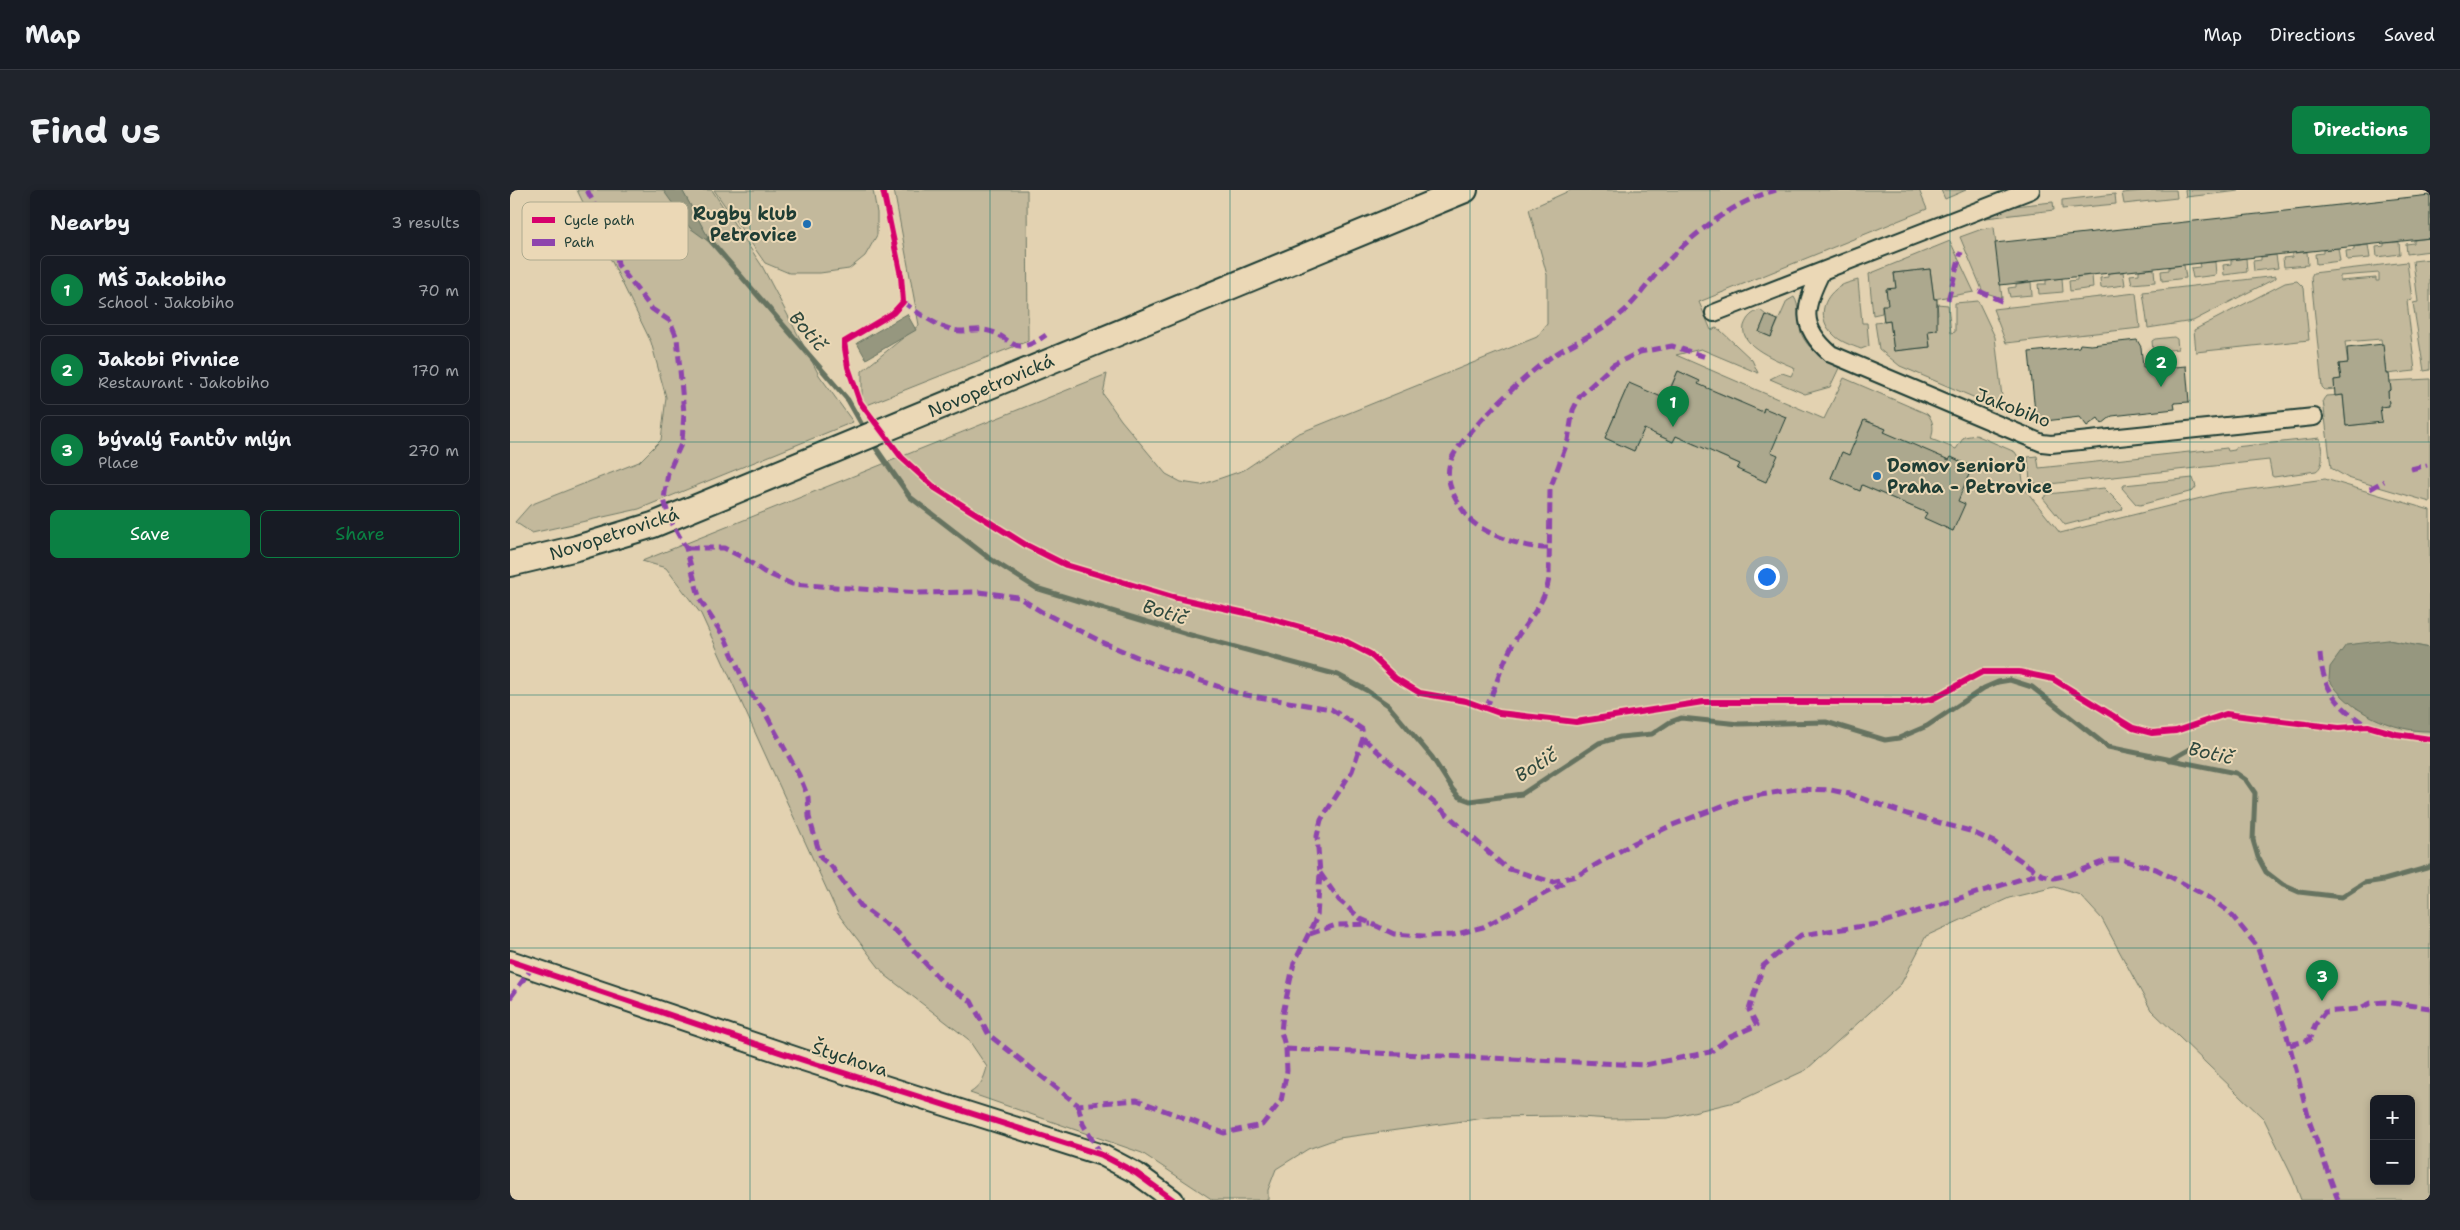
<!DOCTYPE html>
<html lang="en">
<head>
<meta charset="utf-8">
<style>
	:root { --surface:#171b24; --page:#20242c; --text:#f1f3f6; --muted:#9ea1a6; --line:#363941; --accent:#0b8043 }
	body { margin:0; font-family:"Shantell Sans",sans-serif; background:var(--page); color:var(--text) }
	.controls { position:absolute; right:15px; bottom:15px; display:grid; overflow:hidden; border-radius:8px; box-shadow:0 2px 8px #0003 }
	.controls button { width:45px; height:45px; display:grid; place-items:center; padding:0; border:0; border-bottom:1px solid var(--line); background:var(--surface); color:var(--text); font:25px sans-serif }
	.you { position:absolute; left:1256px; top:386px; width:18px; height:18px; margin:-12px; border:4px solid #fff; border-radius:50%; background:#1a73e8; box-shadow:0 0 0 8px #1a73e833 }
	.badge { display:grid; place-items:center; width:32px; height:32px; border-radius:50%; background:var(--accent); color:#fff; font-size:16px; font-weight:700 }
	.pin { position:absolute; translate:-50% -41px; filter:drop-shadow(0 1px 2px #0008) }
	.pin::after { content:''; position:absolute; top:26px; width:18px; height:15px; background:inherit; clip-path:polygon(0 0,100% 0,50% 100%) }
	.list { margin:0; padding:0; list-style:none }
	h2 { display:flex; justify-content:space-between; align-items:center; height:65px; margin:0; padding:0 20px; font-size:21px }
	h2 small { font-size:16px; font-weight:400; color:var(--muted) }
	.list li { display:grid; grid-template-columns:32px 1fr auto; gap:15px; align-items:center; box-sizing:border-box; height:70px; margin:0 10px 10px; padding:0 10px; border:1px solid var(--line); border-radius:8px }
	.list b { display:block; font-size:19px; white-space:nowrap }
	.list p { margin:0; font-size:16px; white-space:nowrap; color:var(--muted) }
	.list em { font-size:16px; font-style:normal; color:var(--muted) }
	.actions { display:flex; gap:10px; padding:15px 20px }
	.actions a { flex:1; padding:11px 0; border:1px solid var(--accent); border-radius:8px; text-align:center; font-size:18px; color:var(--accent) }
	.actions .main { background:var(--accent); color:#fff }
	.map { position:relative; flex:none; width:1920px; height:1010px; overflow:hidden; border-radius:8px }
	header { display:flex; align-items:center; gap:30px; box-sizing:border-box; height:70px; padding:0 25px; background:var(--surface); border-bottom:1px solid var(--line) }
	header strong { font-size:24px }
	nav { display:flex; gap:28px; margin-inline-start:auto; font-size:18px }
	.intro { display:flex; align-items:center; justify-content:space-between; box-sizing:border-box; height:120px; padding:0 30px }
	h1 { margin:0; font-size:35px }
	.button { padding:12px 22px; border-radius:8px; background:var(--accent); color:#fff; font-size:18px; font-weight:700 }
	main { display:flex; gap:30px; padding:0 30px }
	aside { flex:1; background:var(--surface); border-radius:8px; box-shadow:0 2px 8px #0003 }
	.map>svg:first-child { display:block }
</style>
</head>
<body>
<header>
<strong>Map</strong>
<nav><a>Map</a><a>Directions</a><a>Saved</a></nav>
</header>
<div class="intro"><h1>Find us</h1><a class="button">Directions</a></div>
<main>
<aside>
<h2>Nearby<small>3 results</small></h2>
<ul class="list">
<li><span class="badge">1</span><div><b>MŠ Jakobiho</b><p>School · Jakobiho</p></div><em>70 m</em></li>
<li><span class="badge">2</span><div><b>Jakobi Pivnice</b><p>Restaurant · Jakobiho</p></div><em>170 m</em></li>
<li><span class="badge">3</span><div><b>bývalý Fantův mlýn</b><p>Place</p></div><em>270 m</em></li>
</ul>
<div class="actions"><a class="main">Save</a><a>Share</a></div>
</aside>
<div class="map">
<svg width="1920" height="1010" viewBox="0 0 1920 1010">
	<rect width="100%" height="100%" fill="#e3d2b1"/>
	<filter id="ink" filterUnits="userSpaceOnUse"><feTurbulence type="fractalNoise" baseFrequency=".02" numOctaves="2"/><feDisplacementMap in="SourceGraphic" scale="10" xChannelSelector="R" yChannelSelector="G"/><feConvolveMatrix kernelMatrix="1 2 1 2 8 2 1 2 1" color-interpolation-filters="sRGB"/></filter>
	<g filter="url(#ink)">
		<!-- green -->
		<path fill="#c3b99c" stroke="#717b68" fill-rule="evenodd" d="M67,0H153L201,53L172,0H202L252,76L309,185L343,232L129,319L22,343L5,332L20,315L129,272L151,250L156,207L141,152Z
			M204,0H363L367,23V45L355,66L339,79L310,83H279L255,73Z
			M384,0H517L518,151L352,217V181L409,135Z
			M1061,0H1409L1417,19L1189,112L1201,140L1206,138L1210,140L1242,170L1248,183L1191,159L1166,165L1314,229L1334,188L1417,224C1424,230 1424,240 1421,249L1446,259L1454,247L1466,245L1505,262L1510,270L1514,298L1550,343L1711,303L1815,289L1920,320V458L1878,450L1846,518L1888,536L1920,541V1010H1791L1783,988L1754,929L1641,820L1592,729L1570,705L1545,697L1499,708L1416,746L1391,794L1296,880L1229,911L1158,928L1101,929L1054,926L982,927L829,948L798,959L766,979L758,1000V1010H703L632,963L460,903C471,896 474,889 477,877L458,849L375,785L328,724L191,424L156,378L132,371L597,184L593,204L611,230L656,284L671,292L691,295L734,280L787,244L1027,147L1037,134V85L1019,19ZM1168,181L1189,191L1175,225L1196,234L1209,203L1231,212L1223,233L1239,253L1254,218L1256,292L1228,279L1230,274L1209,265L1188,251L1186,255L1166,246L1163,252L1134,239L1124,261L1095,248L1119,193L1160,219L1168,200L1161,196ZM1354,230L1376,239L1360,274L1426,302L1441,267L1448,270L1453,276L1455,273L1462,277L1456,292L1440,308L1443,341L1415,328L1417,323L1352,295L1350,301L1321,288L1332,262L1346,268L1354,248L1347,245ZM1864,909H1901V991H1864Z
			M1431,0H1456L1435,9Z
			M1644,0H1666L1667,8L1614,14L1612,3Z
			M1675,0H1728L1729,1L1676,7Z
			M1605,4L1606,14L1552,19V10Z
			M1543,12L1544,20L1476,28L1504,16Z
			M1484,37L1492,108L1473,102L1450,47L1472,39Z
			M1920,48V61L1897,64L1896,54L1904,53V50Z
			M1440,51L1464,102L1424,109L1420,79L1384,83L1386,98L1378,115L1372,116V123L1363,125L1359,84Z
			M1889,52L1890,64L1867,67L1866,57L1874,56V53Z
			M1858,55L1860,68L1837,70L1836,61L1844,60V57Z
			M1828,58L1830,71L1806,74L1805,64L1813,63V60Z
			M1797,62L1798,75L1774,77L1773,68L1782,67V63Z
			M1766,65L1768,78L1744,81L1743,71L1751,70V67Z
			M1736,68L1737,82L1714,85L1713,75L1721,74V70Z
			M1920,69V180L1914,181L1903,113L1908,112L1903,71Z
			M1705,72L1706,85L1683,88L1681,78L1690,77L1689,73Z
			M1897,72L1902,110L1897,111L1905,181L1876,184L1871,149L1835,152L1838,173L1829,174L1831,189L1824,190L1825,199L1815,200L1812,197L1801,87L1803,83ZM1869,83V91H1866V88L1830,91V86Z
			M1674,75L1676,88L1652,91L1651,81L1659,80V77Z
			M1644,79L1645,92L1622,94L1620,85L1629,84V80Z
			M1613,82L1615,95L1591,98L1590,88L1598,87V83Z
			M1582,85L1583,98L1560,101L1559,91L1567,90V87Z
			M1766,86V88L1683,131L1638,138L1633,102Z
			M1552,88L1553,102L1529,104L1528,94H1536V90Z
			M1348,90L1352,133H1357L1359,156L1351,159C1341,155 1330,152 1323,144C1307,129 1312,108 1329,97C1334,93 1342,92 1348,90Z
			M1787,91L1794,98L1799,150L1686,162L1684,140L1775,93Z
			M1521,92L1522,105L1500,107L1498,98L1506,97V94Z
			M1626,103L1630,138L1496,153L1483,119Z
			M1284,107C1290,116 1287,128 1290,139C1294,158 1314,168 1329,178L1320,197L1295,204L1260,189L1272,183L1281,186L1285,178C1270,171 1229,157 1234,136C1237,127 1242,123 1250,120L1256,125L1249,142L1261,147L1277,111Z
			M1468,111L1485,147L1492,207L1489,214L1482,215L1390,176L1369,159L1365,133L1380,131L1384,161L1420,157L1418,141L1427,140L1425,125L1428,124L1427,114L1438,115L1441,143L1445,142V113Z
			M1664,147L1667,149L1668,159L1643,162L1642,151L1645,149Z
			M1920,189V312L1838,288L1821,278L1813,210L1816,206L1833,205L1836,236L1871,232L1870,217L1879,216L1878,201L1881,200L1880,191Z
			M1810,248C1811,259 1816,275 1806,281L1764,287L1762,286L1759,270L1530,295L1520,291L1518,267L1527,266L1529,278L1717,258L1718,261L1725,260V257Z
			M1683,288L1686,297L1683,301L1630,315L1626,314L1612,298L1614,295Z
			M1594,298L1613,317L1612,320L1555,335L1533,308L1538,304Z"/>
		<!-- water -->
		<path fill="#96977f" stroke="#667361" d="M153,0H172L202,54L180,38Z
			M397,124L406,140L356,169L347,153Z
			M1878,450L1920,458V541C1884,542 1837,521 1819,489L1820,477L1836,455Z"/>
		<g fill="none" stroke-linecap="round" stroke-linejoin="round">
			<!-- stream -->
			<path stroke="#667361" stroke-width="5" d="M199,49L338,210L356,242
				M361,251L400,307L479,368L526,398L677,444L828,485L856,500L878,515L922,567L943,600L949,607L960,611L1012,604L1089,553L1110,547L1142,544L1160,532L1171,528L1229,534L1316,532L1375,550L1389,548L1417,536L1474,498L1488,492L1500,490L1522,497L1598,557L1726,583L1736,590L1745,603L1743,650L1748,667L1756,682L1773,695L1789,702L1832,707L1854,693L1874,690L1920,677
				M1660,570L1690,553"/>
		</g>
		<!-- building -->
		<path fill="#aca88e" stroke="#1f3d34" d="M1920,5V48L1490,95L1485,53Z
			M1420,79L1424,109H1427V140L1418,141L1420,157L1384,161L1380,131L1374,132L1372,115H1378L1376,99L1386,98L1384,83Z
			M1256,125L1268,130L1261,147L1249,142Z
			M1627,150L1631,157L1633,177L1651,175L1652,178L1676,176L1679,212L1664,213L1665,219L1602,226L1592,234L1588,228L1577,236L1570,227L1526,232L1519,162L1569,157L1570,154L1581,155Z
			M1873,154L1876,184H1879L1881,200L1878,201L1879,216L1870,217L1872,232L1836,236L1833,205L1825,206L1824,190L1831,189L1829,174L1838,173L1837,158Z
			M1168,181L1190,191L1188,194L1253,222L1254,218L1276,227L1261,262L1268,265L1256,292L1227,279L1230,274L1166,246L1163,252L1134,239L1124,261L1095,248L1119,193L1156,209Z
			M1354,230L1376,239L1374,242L1439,270L1441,267L1462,277L1448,311L1455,314L1443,341L1414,328L1417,323L1352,295L1350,301L1321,288L1332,262L1339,265Z"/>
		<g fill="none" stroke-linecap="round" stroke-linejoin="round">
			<!-- minor casing -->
			<g stroke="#1f3d34" stroke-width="20">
				<path id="minor" d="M1312,81C1294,116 1288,136 1321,164L1532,253L1541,254L1804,227
					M1204,123L1521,0"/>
			</g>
			<!-- tertiary casing -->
			<g stroke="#1f3d34" stroke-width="24">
				<path id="tertiary" d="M0,771L293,870L592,965L626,983L663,1010"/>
			</g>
			<!-- secondary casing -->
			<g stroke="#1f3d34" stroke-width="28">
				<path id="secondary" d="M0,374L67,358L143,335L955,0"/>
			</g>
			<!-- minor -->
			<use href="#minor" stroke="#ebd8b6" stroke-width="16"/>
			<!-- tertiary -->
			<use href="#tertiary" stroke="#ebd8b6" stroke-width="20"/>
			<!-- secondary -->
			<use href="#secondary" stroke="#ebd8b6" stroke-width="24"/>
			<!-- quiet -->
			<path stroke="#8e44ad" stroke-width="5" stroke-dasharray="10 5" stroke-linecap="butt" d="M77,0L106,57L108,75L142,119L160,131L167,148L174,223L172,252L158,283L154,309L159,328L176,358L190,410L216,450L237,499L253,519L289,585L298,607L299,627L311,668L321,676L351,716L388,743L433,793L461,811L479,845L568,915L627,910L714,943L752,935L771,911L777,881L776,859L771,842L773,823L784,773L807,727L810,683L807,646L811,630L842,581L853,548L852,539L821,519L730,504L648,476L592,452L532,422L508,407L469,402L409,403L282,394L254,382L234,368L214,358H176
				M1469,101L1496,113
				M1438,110L1451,62
				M393,112C408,123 431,140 451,141C458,141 466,139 474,140C504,144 499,171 536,145
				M1901,279L1917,275
				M1860,299L1874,291
				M1038,358C1017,359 968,343 956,325C945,308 933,291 941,270C951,245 1020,180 1044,165C1066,151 1093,141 1112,123C1128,109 1140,90 1154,75C1185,42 1223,12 1266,0
				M1810,463C1812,497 1827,517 1856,535
				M976,519C985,498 992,474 1003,454C1016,431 1035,415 1039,388L1040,299L1058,250L1063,220L1070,206L1103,175L1130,162L1162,156L1196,167
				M853,548L996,678L1042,692L1066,686L1124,653L1160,636L1233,608L1286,599L1321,600L1339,604L1397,624L1460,641L1484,652L1532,685L1544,688L1559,685L1598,670H1612L1646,679L1700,708L1719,722L1747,756L1775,838L1800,933L1828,1010
				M810,683L829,710L851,729L884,744L913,746L943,745L973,737L1058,691
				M800,744L826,735L861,734
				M0,808L22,778
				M1780,855L1799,850L1805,835L1815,822L1848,819L1861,813L1875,812L1920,818
				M776,859L1135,875L1200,862L1220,847L1247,835L1239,820L1253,776L1291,745L1367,734L1524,685H1532
				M568,915L573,934L591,965"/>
			<!-- cycleway casing -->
			<g stroke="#ebd8b6" stroke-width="9">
				<path id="cycleway" d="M373,0L391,86L393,112L383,123L334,152L338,177L350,212L392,268L425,298L516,355L556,375L663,407L754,427L829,448L860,464L885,488L910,503L956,511L989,523L1066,532L1193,512H1403L1422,509L1472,482H1509L1543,489L1623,538L1642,543L1666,541L1716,524L1829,538L1858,536L1886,544L1920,549
					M0,771L293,870L592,965L626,983L663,1010"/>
			</g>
			<!-- cycleway -->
			<use href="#cycleway" stroke="#d6006c" stroke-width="6"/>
		</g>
	</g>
	<!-- grid -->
	<path fill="none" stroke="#0f766e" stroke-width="1" stroke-opacity="0.55" d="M240,0V1010M480,0V1010M720,0V1010M960,0V1010M1200,0V1010M1440,0V1010M1680,0V1010M0,252H1920M0,505H1920M0,758H1920"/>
	<!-- markers -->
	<g fill="#1f6fb2" stroke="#ebd8b6" stroke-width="2">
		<circle cx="297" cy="34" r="5"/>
		<circle cx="1367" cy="286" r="5"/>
	</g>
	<g text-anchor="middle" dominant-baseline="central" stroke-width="4" stroke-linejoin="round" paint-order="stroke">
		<!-- poi labels -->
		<g font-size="18" font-weight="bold" fill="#1f3d34" stroke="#ebd8b6" text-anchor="end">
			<text x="287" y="24">Rugby klub<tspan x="287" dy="21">Petrovice</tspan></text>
			<text x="1377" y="276" text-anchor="start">Domov seniorů<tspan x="1377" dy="21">Praha - Petrovice</tspan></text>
		</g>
		<!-- street labels -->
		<g font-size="18" fill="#1f3d34" stroke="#ebd8b6">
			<text transform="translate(481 196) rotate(-23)">Novopetrovická</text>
			<text transform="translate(1503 218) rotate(21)">Jakobiho</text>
			<text transform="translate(104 344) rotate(-18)">Novopetrovická</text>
			<text transform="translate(340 869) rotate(18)">Štychova</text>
		</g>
		<!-- water labels -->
		<g font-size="19" font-style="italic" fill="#314a3f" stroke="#ebd8b6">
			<text transform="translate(298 141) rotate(49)">Botič</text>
			<text transform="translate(655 422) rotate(17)">Botič</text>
			<text transform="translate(1701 563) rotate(13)">Botič</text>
			<text transform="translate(1026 575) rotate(-32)">Botič</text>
		</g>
	</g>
	<!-- legend -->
	<rect x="12" y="12" width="166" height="58" rx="8" fill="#ebd8b6" stroke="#aeaa8f" stroke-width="1"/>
	<rect x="22" y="27" width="23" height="6" fill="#d6006c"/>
	<rect x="22" y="49" width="23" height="7" fill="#8e44ad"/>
	<g font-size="14" fill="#1f3d34">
		<text x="54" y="35">Cycle path</text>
		<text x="54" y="57">Path</text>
	</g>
</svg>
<div class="controls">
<button>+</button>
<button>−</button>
</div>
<div class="you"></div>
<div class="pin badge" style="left:1163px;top:237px">1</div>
<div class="pin badge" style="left:1651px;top:197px">2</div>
<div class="pin badge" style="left:1812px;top:811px">3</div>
</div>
</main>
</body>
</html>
